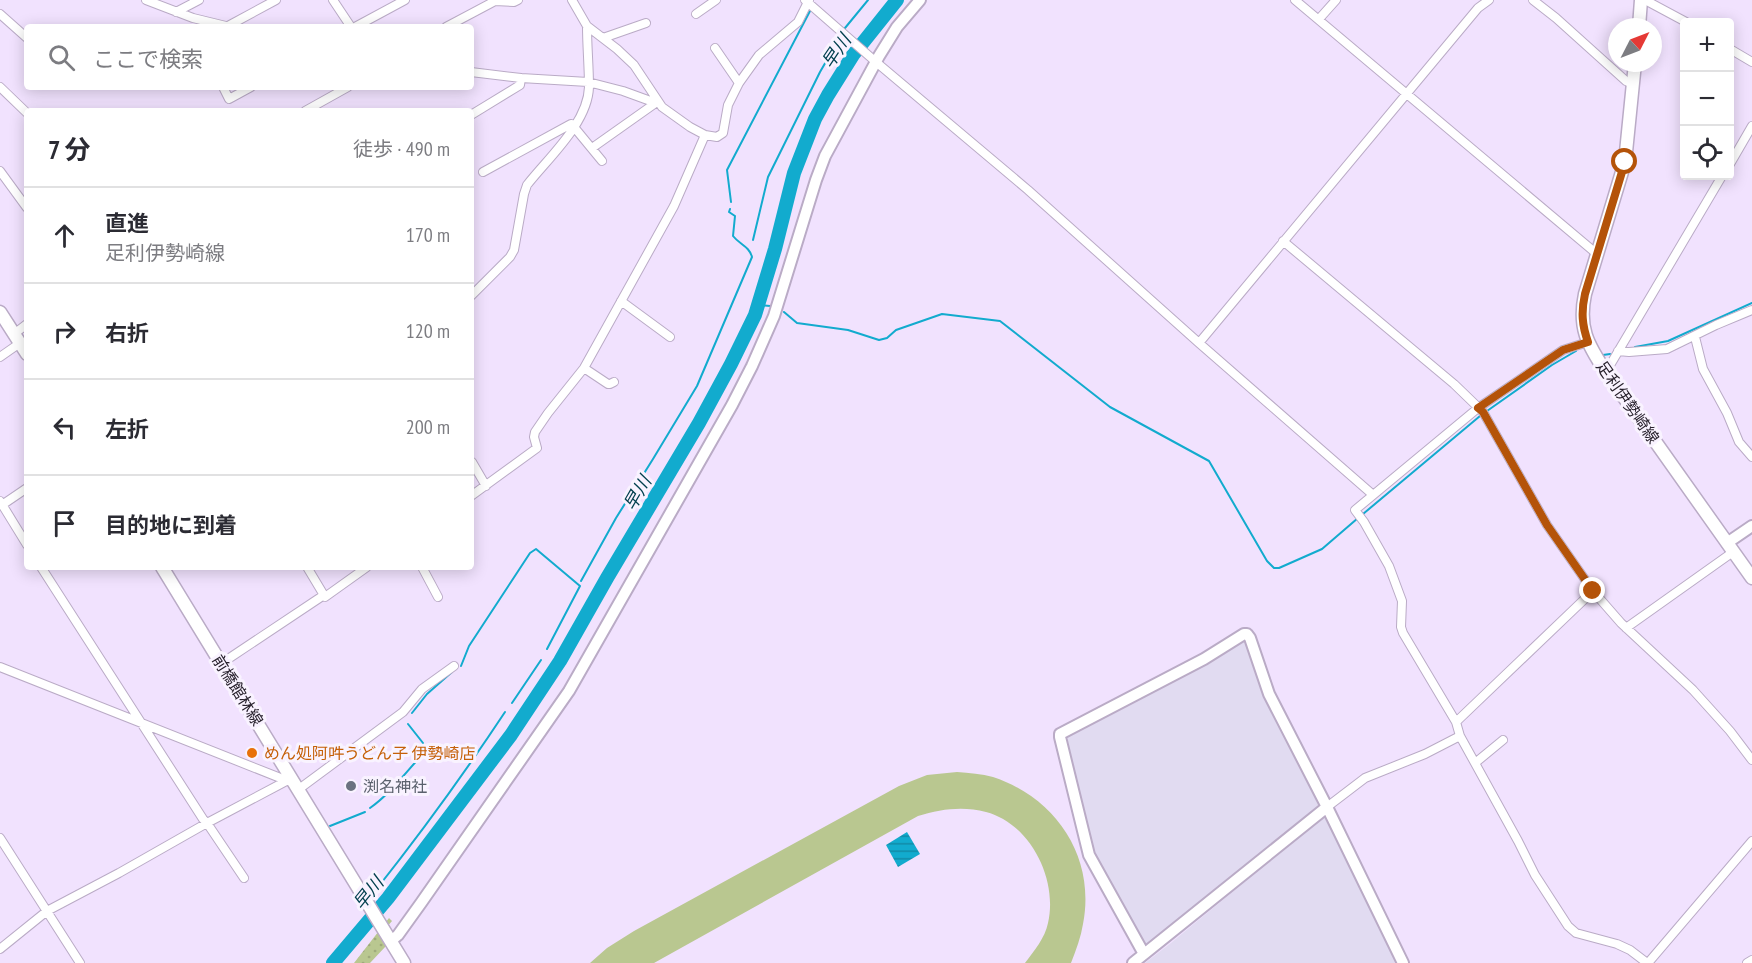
<!DOCTYPE html>
<html lang="ja">
<head>
<meta charset="utf-8">
<style>
	:root { --surface:#fff; --page:#f2f2f3; --text:#2b2b33; --muted:#7c7c81; --line:#e1e1e2 }
	body { margin:0; font-family:"PT Sans Narrow","Noto Sans JP",sans-serif; background:var(--page); color:var(--text) }
	.controls { position:absolute; right:18px; top:18px; display:grid; overflow:hidden; border-radius:6px; box-shadow:0 3px 15px #0003 }
	.controls button { width:54px; height:54px; display:grid; place-items:center; padding:0; border:0; border-bottom:2px solid var(--line); background:var(--surface); color:var(--text); font:30px sans-serif }
	.compass { position:absolute; left:1608px; top:18px; width:54px; height:54px; border-radius:50%; background:var(--surface); box-shadow:0 3px 15px #0003; rotate:48deg }
	.stop { position:absolute; width:18px; height:18px; margin:-14px; border:4px solid #b45309; border-radius:50%; background:#fff }
	.stop.end { background:#b45309; border-color:#fff; box-shadow:0 2px 6px #0008 }
	.list { margin:0; padding:0; list-style:none }
	h2 { display:flex; justify-content:space-between; align-items:center; height:78px; margin:0; padding:0 24px; font-size:26px }
	h2 small { font-size:20px; font-weight:400; color:var(--muted) }
	.list li { display:grid; grid-template-columns:39px 1fr auto; gap:18px; align-items:center; box-sizing:border-box; height:96px; padding:0 24px; border-top:2px solid var(--line) }
	.list b { display:block; font-size:22px; white-space:nowrap }
	.list p { margin:0; font-size:20px; white-space:nowrap; color:var(--muted) }
	.list em { font-size:20px; font-style:normal; color:var(--muted) }
	.icon { flex:none; width:33px; height:33px; fill:none; stroke:currentColor; stroke-width:2; stroke-linecap:round; stroke-linejoin:round }
	.map { position:relative; flex:none; width:1752px; height:963px; overflow:hidden }
	.search { position:absolute; background:var(--surface); box-shadow:0 3px 15px #0003; left:24px; top:24px; width:450px; height:66px; display:flex; align-items:center; gap:15px; box-sizing:border-box; padding:0 21px; border-radius:6px; color:var(--muted); font-size:22px }
	.panel { position:absolute; background:var(--surface); box-shadow:0 3px 15px #0003; left:24px; top:108px; width:450px; height:462px; border-radius:6px }
	.map>svg:first-child { display:block }
</style>
</head>
<body>
<div class="map">
<svg width="1752" height="963" viewBox="0 0 1752 963">
	<defs>
		<pattern id="grass-dots" width="8" height="8" patternUnits="userSpaceOnUse" patternTransform="scale(1.5)"><rect width="8" height="8" fill="#b9c790"/><path d="M2 2h.1M6 6h.1" fill="none" stroke="#9fab7c" stroke-width="1.8" stroke-linecap="round"/></pattern>
		<pattern id="water-rules" width="6" height="5" patternUnits="userSpaceOnUse" patternTransform="scale(1.5)"><rect width="6" height="5" fill="#12abce"/><path d="M0 2.5h6" fill="none" stroke="#118ba7"/></pattern>
	</defs>
	<rect width="100%" height="100%" fill="#f1e2fe"/>
	<!-- industrial -->
	<path fill="#e1dbf1" d="M1246,637L1321,807L1146,947L1093,853L1067,737L1214,659Z
		M1325,815L1397,963H1145L1171,943Z"/>
	<!-- grass -->
	<path fill="url(#grass-dots)" d="M389,918L392,921L380,935L386,946L370,963H354Z"/>
	<!-- garden -->
	<path fill="#b9c790" d="M957,772C969,773 982,774 993,777C1056,798 1096,857 1083,924C1081,937 1076,950 1071,963H1025C1034,951 1045,938 1048,923C1058,880 1031,824 986,812C963,806 941,809 918,816L654,963H590L607,948L634,931L899,786L927,775Z"/>
	<!-- water -->
	<path fill="url(#water-rules)" d="M907,832L920,854L898,867L886,845Z"/>
	<g fill="none" stroke-linecap="round" stroke-linejoin="round">
		<!-- stream -->
		<path stroke="#12abce" stroke-width="2" d="M845,28L868,0
			M731,202L727,170L810,11
			M753,240L768,177L820,72L835,46
			M759,305L770,306
			M784,312L797,323L848,330L879,340L887,338L896,330L942,314L1000,321L1110,407L1209,461L1267,561L1274,568H1279L1322,549L1358,518
			M1635,347L1668,341L1752,303
			M1603,355L1610,354
			M1487,411L1552,365L1576,351
			M1363,514L1480,416
			M581,581L616,518L653,459L697,386L752,257C749,246 740,245 733,236L735,216L729,212L730,209
			M461,666L469,646L530,553L536,549L580,586L547,649
			M512,703L541,660
			M412,713L427,694L452,672
			M370,808C390,794 405,773 422,755L423,743L408,724
			M330,826L365,812
			M375,891C421,833 464,774 505,712"/>
		<!-- river -->
		<path stroke="#12abce" stroke-width="14" d="M333,963L388,898L511,735L560,661L607,578L699,423L731,364L755,315L775,249L794,173L815,119L828,95L853,55L897,0"/>
		<!-- street casing -->
		<g stroke="#baabc6" stroke-width="10">
			<path id="street" d="M146,0L193,18L230,27
				M333,0L351,27
				M572,0L587,26L617,49L634,65L662,107L690,127L705,135L717,137L723,133L728,105L739,83L759,55L798,22L809,0
				M805,0L876,62L1028,190L1199,343L1372,494
				M1295,0L1597,254
				M1533,0L1556,18L1626,81L1633,84
				M1645,0L1686,22
				M176,12L199,0
				M0,14L27,38
				M696,14L716,0
				M1319,19L1336,0
				M228,26L276,0
				M355,27L405,0
				M446,27L495,1L514,2L518,0
				M603,38L646,23
				M715,48L739,83
				M1730,49L1752,62
				M471,72L521,78L588,82L623,91L656,103
				M0,87L27,113
				M223,87L229,99L251,87
				M305,111L348,87
				M471,115L520,85L521,78
				M574,127L602,161
				M592,148L657,102
				M1730,164L1752,126
				M0,171L27,208
				M483,172L571,124L575,125
				M1283,241L1454,384L1483,412L1547,525L1593,591L1621,623L1693,690L1730,731L1752,760
				M471,296L510,257L514,250L524,194L527,185C548,158 588,123 589,87C589,67 587,46 587,26
				M621,301L670,337
				M14,334L27,324
				M1695,337L1703,369L1727,413L1739,442L1752,457
				M1588,342L1563,350L1478,408L1355,510L1364,522L1389,566L1402,601L1401,627L1403,633L1456,722L1460,736L1518,841L1535,875L1568,926L1576,933L1617,944L1630,950L1647,963
				M1199,343L1478,8L1489,0
				M1618,351L1629,352L1667,349L1716,325L1752,310
				M0,357L20,343
				M584,368L608,384H610L614,382
				M1606,372L1722,176
				M472,462L486,486
				M471,496L537,448L534,437L535,432L548,413L584,368L674,206L705,135
				M0,501L27,545
				M2,505L27,488
				M41,567L203,819L207,823L244,878
				M307,567L325,597L367,567
				M422,567L438,597
				M1626,628L1733,552
				M222,663L324,595
				M0,667L288,781
				M1456,722L1593,591
				M1475,763L1503,740
				M299,789L403,712L422,689L454,666
				M1327,807L1365,778L1425,754L1460,736
				M0,838L80,963
				M0,949L47,911L119,873L207,823L292,778
				M1648,963L1752,841
				M1747,963L1752,960"/>
		</g>
		<!-- secondary casing -->
		<g stroke="#baabc6" stroke-width="14">
			<path id="secondary" d="M1727,543L1752,526
				M391,941L398,935L421,903L569,691L732,405L752,366L774,316L816,180L825,156L879,56L897,27L920,0
				M1144,954L1089,855L1060,737V734L1204,659L1244,634H1247L1250,638L1269,694L1327,807L1403,963
				M1133,963L1327,807"/>
		</g>
		<!-- primary casing -->
		<g stroke="#baabc6" stroke-width="15">
			<path id="primary" d="M1639,27L1641,0
				M1635,63L1625,162L1585,294C1578,327 1587,344 1606,372L1752,578
				M0,312L27,354
				M162,567L404,963"/>
		</g>
		<!-- street -->
		<use href="#street" stroke="#fff" stroke-width="8"/>
		<!-- secondary -->
		<use href="#secondary" stroke="#fff" stroke-width="10"/>
		<!-- primary -->
		<use href="#primary" stroke="#fff" stroke-width="12"/>
	</g>
	<g fill="none" stroke-linecap="round" stroke-linejoin="round">
		<!-- route -->
		<path stroke="#b45309" stroke-width="8" d="M1593,591L1547,525L1483,412L1478,408L1563,350L1588,342C1582,325 1581,312 1585,294L1625,162"/>
	</g>
	<!-- markers -->
	<circle fill="#e8710a" stroke="#f9f3ff" stroke-width="2" cx="252" cy="753" r="6"/>
	<circle fill="#6b7280" stroke="#f9f3ff" stroke-width="2" cx="351" cy="786" r="6"/>
	<g text-anchor="middle" dominant-baseline="central" stroke-width="6" stroke-linejoin="round" paint-order="stroke">
		<!-- street labels -->
		<g font-size="16" fill="#27212c" stroke="#f9f3ff">
			<text transform="translate(1628 402) rotate(55)">足利伊勢崎線</text>
			<text transform="translate(238 690) rotate(58)">前橋館林線</text>
		</g>
		<!-- food labels -->
		<g font-size="16" fill="#c56008" stroke="#f9f3ff" text-anchor="start">
			<text x="264" y="753">めん処阿吽うどん子 伊勢崎店</text>
		</g>
		<!-- worship labels -->
		<g font-size="16" fill="#5b616d" stroke="#f9f3ff" text-anchor="start">
			<text x="363" y="786">渕名神社</text>
		</g>
		<!-- water labels -->
		<g font-size="18" font-style="italic" fill="#03404f" stroke="#f9f3ff">
			<text transform="translate(836 51) rotate(-56)">早川</text>
			<text transform="translate(637 493) rotate(-60)">早川</text>
			<text transform="translate(368 893) rotate(-51)">早川</text>
		</g>
	</g>
</svg>
<div class="controls">
<button>+</button>
<button>−</button>
<button><svg class="icon" aria-label="locate" viewBox="0 0 24 24"><circle cx="12" cy="12" r="6"/><path d="M12 2v4M12 18v4M2 12h4M18 12h4"/></svg></button>
</div>
<svg class="compass" viewBox="-18 -18 36 36"><path d="M0-13l5 13h-10z" fill="#e53935"/><path d="M0 13l5-13h-10z" fill="#7c7c81"/></svg>
<div class="stop" style="left:1625px;top:162px"></div>
<div class="stop end" style="left:1593px;top:591px"></div>
<div class="search"><svg class="icon" aria-label="search" viewBox="0 0 24 24"><circle cx="10" cy="10" r="6"/><path d="M15 15l6 6"/></svg>ここで検索</div>
<section class="panel">
<h2>7 分<small>徒歩 · 490 m</small></h2>
<ul class="list">
<li><svg class="icon" aria-label="ahead" viewBox="0 0 24 24"><path d="M12 20V5M6 11l6-6 6 6"/></svg><div><b>直進</b><p>足利伊勢崎線</p></div><em>170 m</em></li>
<li><svg class="icon" aria-label="right" viewBox="0 0 24 24"><path d="M7 20v-9h11M14 6l5 5-5 5"/></svg><div><b>右折</b></div><em>120 m</em></li>
<li><svg class="icon" aria-label="left" viewBox="0 0 24 24"><path d="M17 20v-9H6M10 6l-5 5 5 5"/></svg><div><b>左折</b></div><em>200 m</em></li>
<li><svg class="icon" aria-label="arrive" viewBox="0 0 24 24"><path d="M6 21V4h12l-3 4 3 4H6"/></svg><div><b>目的地に到着</b></div></li>
</ul>
</section>
</div>
</body>
</html>
